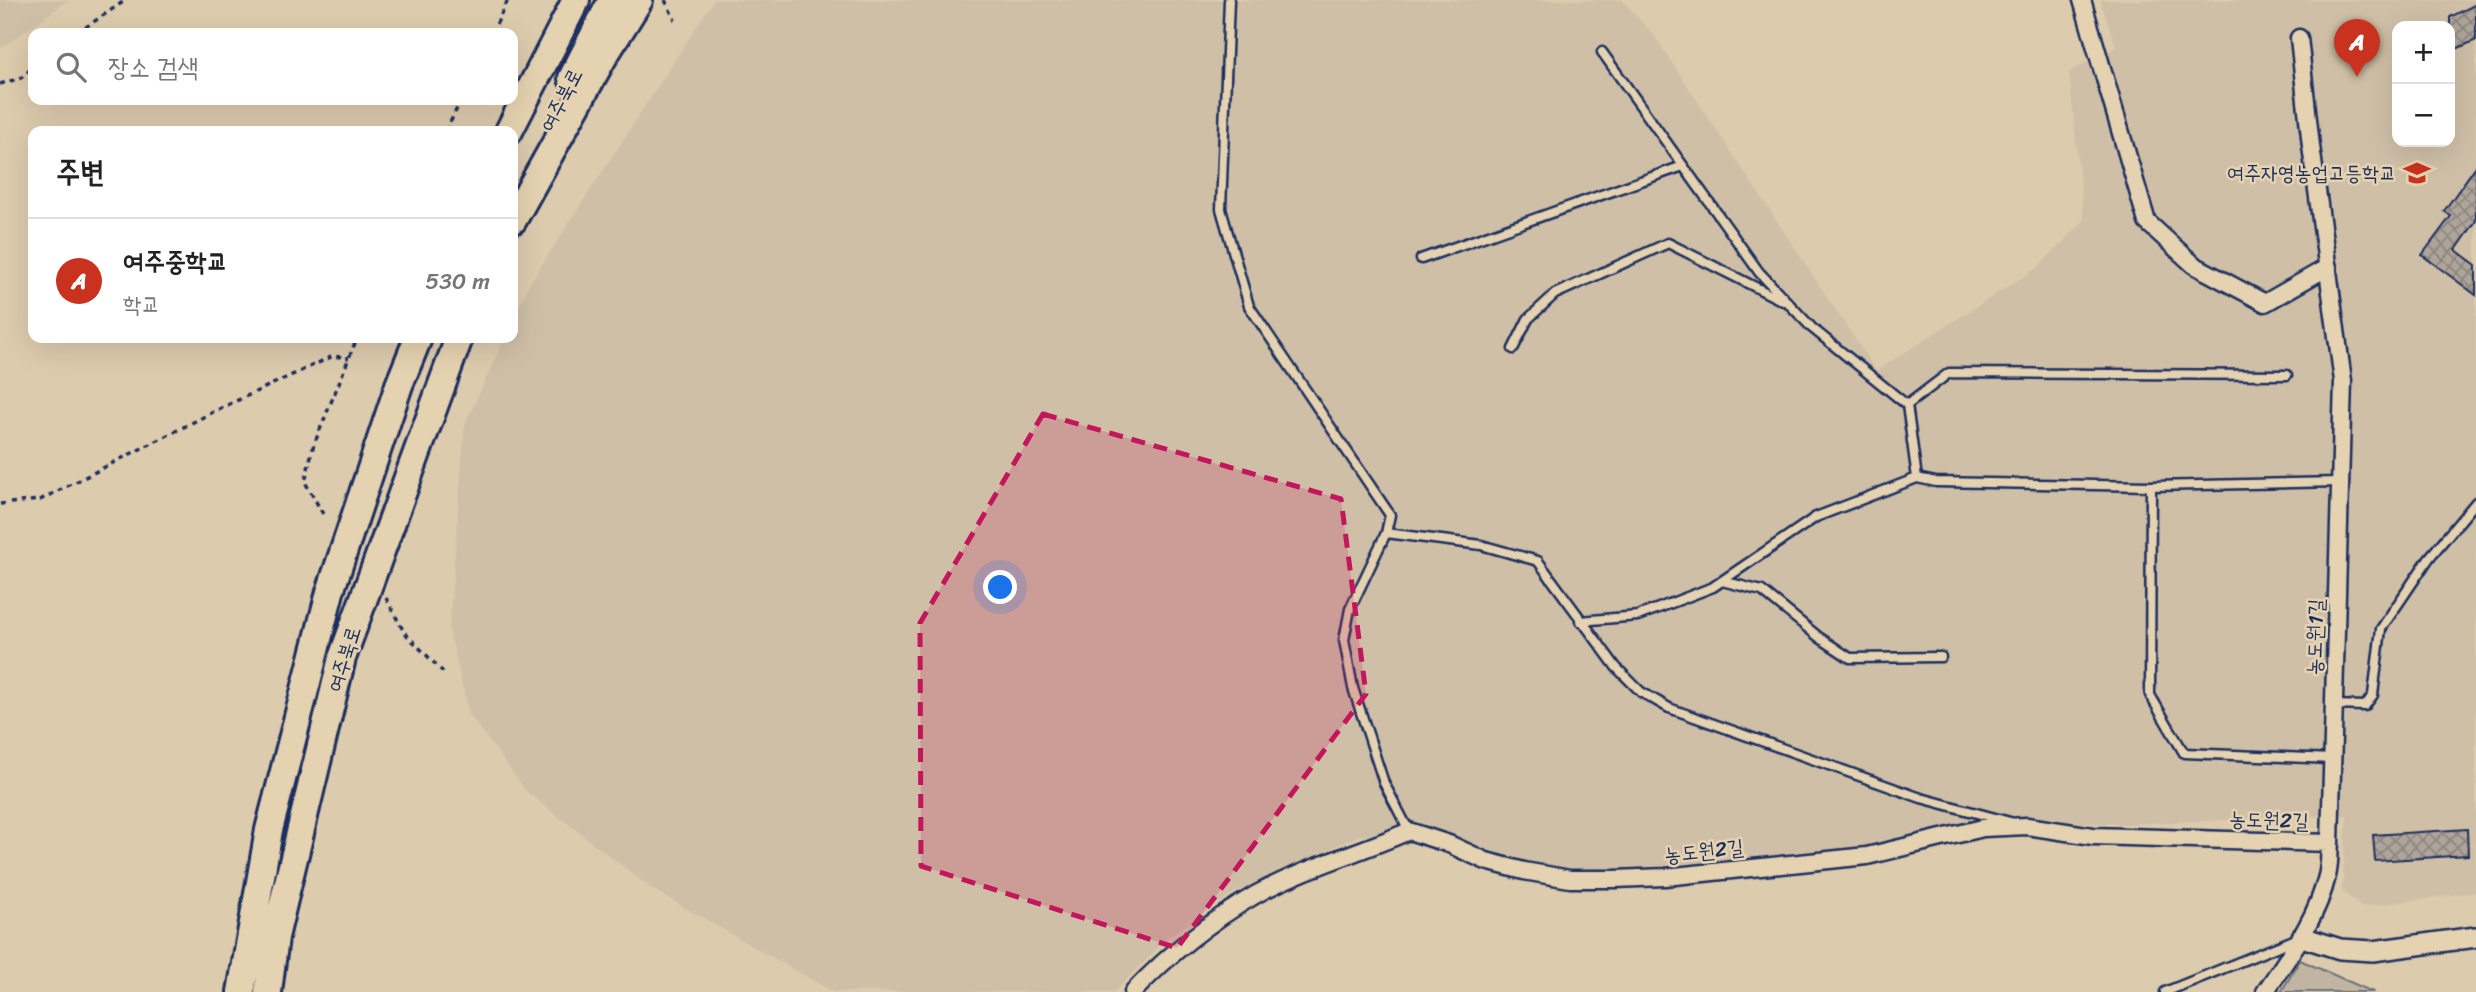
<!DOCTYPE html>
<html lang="ko">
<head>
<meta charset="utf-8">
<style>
	:root { --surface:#fff; --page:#f6f6f6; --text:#222; --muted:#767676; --line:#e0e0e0; --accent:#c8321e }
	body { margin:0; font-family:Sriracha,"Poor Story",sans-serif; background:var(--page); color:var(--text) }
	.controls { position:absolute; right:21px; top:21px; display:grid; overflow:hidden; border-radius:14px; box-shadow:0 7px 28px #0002 }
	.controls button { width:63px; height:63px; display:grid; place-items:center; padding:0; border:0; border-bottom:2px solid var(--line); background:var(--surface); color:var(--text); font:35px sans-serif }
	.you { position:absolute; left:1001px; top:588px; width:24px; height:24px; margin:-18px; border:5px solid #fff; border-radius:50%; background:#1a73e8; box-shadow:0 0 0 10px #1a73e833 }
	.badge { display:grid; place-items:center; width:46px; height:46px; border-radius:50%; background:var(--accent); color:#fff; font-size:23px; font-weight:700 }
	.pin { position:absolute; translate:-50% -58px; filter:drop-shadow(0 2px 4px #0008) }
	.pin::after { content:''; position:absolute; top:37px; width:24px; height:21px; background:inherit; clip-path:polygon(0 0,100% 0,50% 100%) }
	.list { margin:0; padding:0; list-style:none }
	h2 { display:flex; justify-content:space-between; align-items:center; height:91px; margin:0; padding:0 28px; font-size:30px }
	h2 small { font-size:23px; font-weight:400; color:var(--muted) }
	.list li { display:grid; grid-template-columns:46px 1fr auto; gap:21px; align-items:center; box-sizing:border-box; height:126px; padding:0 28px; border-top:2px solid var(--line) }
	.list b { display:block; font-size:26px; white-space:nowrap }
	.list p { margin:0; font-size:23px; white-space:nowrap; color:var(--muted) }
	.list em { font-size:23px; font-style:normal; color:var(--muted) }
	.icon { flex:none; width:38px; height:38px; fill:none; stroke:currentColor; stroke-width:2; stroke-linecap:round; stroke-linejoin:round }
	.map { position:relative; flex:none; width:2476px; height:992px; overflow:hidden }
	.search { position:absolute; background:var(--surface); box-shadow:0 7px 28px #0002; left:28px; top:28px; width:490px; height:77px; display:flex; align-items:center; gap:18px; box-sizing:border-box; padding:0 24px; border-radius:14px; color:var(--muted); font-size:26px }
	.panel { position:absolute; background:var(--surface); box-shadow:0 7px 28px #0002; left:28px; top:126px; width:490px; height:217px; border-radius:14px }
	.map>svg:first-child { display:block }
</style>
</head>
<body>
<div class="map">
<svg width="2476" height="992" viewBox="0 0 2476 992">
	<defs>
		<pattern id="building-cross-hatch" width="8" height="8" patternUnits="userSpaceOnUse" patternTransform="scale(1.75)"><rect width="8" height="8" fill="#aea499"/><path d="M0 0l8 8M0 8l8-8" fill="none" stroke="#8d8680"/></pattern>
	</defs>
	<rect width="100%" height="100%" fill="#ddcbad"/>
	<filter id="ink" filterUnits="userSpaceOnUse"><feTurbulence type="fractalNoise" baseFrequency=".0143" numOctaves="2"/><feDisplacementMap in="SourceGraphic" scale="14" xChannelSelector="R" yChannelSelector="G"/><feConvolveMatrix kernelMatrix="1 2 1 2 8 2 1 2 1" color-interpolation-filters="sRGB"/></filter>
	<g filter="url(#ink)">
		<!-- built -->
		<path fill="#cfbfa7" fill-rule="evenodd" d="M0,0H69L0,49Z
			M714,0H1622L1653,34L1876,371L2037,268L2084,221L2069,72L2116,47L2100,0H2476V892L2361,907L2342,891L2347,815L2127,824L1970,820L1863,849L1614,870L1548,866L1463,846L1360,835L1234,893L1171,935L1114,992H833L652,889L527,792L469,714L449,629L465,424L505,338H513V320L528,286ZM2397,26H2450V142H2397Z"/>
		<!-- pitch -->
		<path fill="#c1b4a1" stroke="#6e7280" stroke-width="2" d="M2300,960L2368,990L2374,992H2281Z"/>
		<!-- building -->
		<path fill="url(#building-cross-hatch)" stroke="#1b2f5e" stroke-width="2" d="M2476,4V40L2450,52V17Z
			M2476,166V221L2456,250L2476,265V295L2422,255L2451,216L2444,211Z
			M2467,829L2468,855L2375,861L2373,835Z"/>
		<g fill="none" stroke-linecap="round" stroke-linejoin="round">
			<!-- service casing -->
			<g stroke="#1b2f5e" stroke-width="13">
				<path id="service" d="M1229,0L1221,209L1249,306L1390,515L1386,533L1350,609L1344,640L1353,688L1384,783L1409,831
					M1602,52L1759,272L1812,328L1907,405L1949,373L2287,375
					M1421,259L1683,166
					M1513,349L1528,319L1555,294L1668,243L1783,301
					M1907,405L1917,478
					M2151,486L2150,695L2184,753L2333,759
					M1386,533L1481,545L1538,561L1616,667L1641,692L1669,708L1921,798L2010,822
					M1722,581L1762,591L1820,638L1850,658L1941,657
					M1580,621L1638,616L1713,587L1816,517L1917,478L1936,482L2151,486L2340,482
					M2334,705L2365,706L2373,695L2381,629L2429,558L2476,502
					M2165,992L2296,939"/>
			</g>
			<!-- minor casing -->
			<g stroke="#1b2f5e" stroke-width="21">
				<path id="minor" d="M2082,0L2147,222L2194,265L2265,303L2328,267
					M1133,992C1169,954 1209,922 1255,895C1303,868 1359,853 1409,831L1449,844L1486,861L1524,871L1570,879H1615L1665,877L1867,856L1983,828L2027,826L2093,836L2330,843
					M2265,992C2289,956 2317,919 2327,876C2330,865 2329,853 2330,843L2343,381L2311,146L2299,38"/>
			</g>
			<!-- tertiary casing -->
			<g stroke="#1b2f5e" stroke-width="24">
				<path id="tertiary" d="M2302,937L2340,949L2373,951L2476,937"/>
			</g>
			<!-- trunk casing -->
			<g stroke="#1b2f5e" stroke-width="32">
				<path id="trunk" d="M572,78L612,0
					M509,131L576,0
					M513,220L604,56L639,0
					M241,992L269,830L330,592L399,385L418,338
					M268,992L275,937L342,658L459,338"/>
			</g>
			<!-- path -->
			<path stroke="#1b2f5e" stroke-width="3.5" stroke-dasharray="5 5" stroke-linecap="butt" d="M665,0L675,20
				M77,33L126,0
				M492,33L508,0
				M0,84L21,78L33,67
				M446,131L461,100
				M0,504L40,500L221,408L333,356L349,358
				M323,514L305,482L313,447L357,338
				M386,598L404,632L443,672"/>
			<!-- service -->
			<use href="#service" stroke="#e5d2b0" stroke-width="8"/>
			<!-- minor -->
			<use href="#minor" stroke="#e5d2b0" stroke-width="16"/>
			<!-- tertiary -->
			<use href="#tertiary" stroke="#e5d2b0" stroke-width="19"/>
			<!-- trunk -->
			<use href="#trunk" stroke="#e5d2b0" stroke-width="26"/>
		</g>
	</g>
	<!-- marked area -->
	<path fill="#c2185b" fill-opacity="0.2" stroke="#c2185b" stroke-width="5" stroke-dasharray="14 9" stroke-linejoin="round" d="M1043,414L1341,499L1366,694L1177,948L921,866L920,623Z"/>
	<!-- icons -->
	<defs>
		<g id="school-bare" transform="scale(2.1)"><path d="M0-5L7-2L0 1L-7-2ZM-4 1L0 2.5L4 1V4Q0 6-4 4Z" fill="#c8321e" stroke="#e5d2b0" stroke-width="2.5" paint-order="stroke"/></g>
	</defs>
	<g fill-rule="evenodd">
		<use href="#school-bare" x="2417" y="173"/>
	</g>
	<g text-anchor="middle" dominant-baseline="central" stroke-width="5" stroke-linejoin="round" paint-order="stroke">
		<!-- street labels -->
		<g font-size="21" fill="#1b2f5e" stroke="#e5d2b0">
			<text transform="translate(561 100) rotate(-63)">여주북로</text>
			<text transform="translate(2315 637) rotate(-88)">농도원1길</text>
			<text transform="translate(344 659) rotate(-73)">여주북로</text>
			<text transform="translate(2269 820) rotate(2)">농도원2길</text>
			<text transform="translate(1704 851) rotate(-6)">농도원2길</text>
		</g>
		<!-- poi labels -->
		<g font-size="21" fill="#1b2f5e" stroke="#e5d2b0" text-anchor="end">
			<text x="2396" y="173">여주자영농업고등학교</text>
		</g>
	</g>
</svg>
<div class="controls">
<button>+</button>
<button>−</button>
</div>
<div class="you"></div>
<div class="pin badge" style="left:2357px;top:77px">A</div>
<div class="search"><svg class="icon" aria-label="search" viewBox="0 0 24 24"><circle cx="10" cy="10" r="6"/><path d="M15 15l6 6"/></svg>장소 검색</div>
<section class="panel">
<h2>주변<small></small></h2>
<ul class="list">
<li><span class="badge">A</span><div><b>여주중학교</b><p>학교</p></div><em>530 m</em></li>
</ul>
</section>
</div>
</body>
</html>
